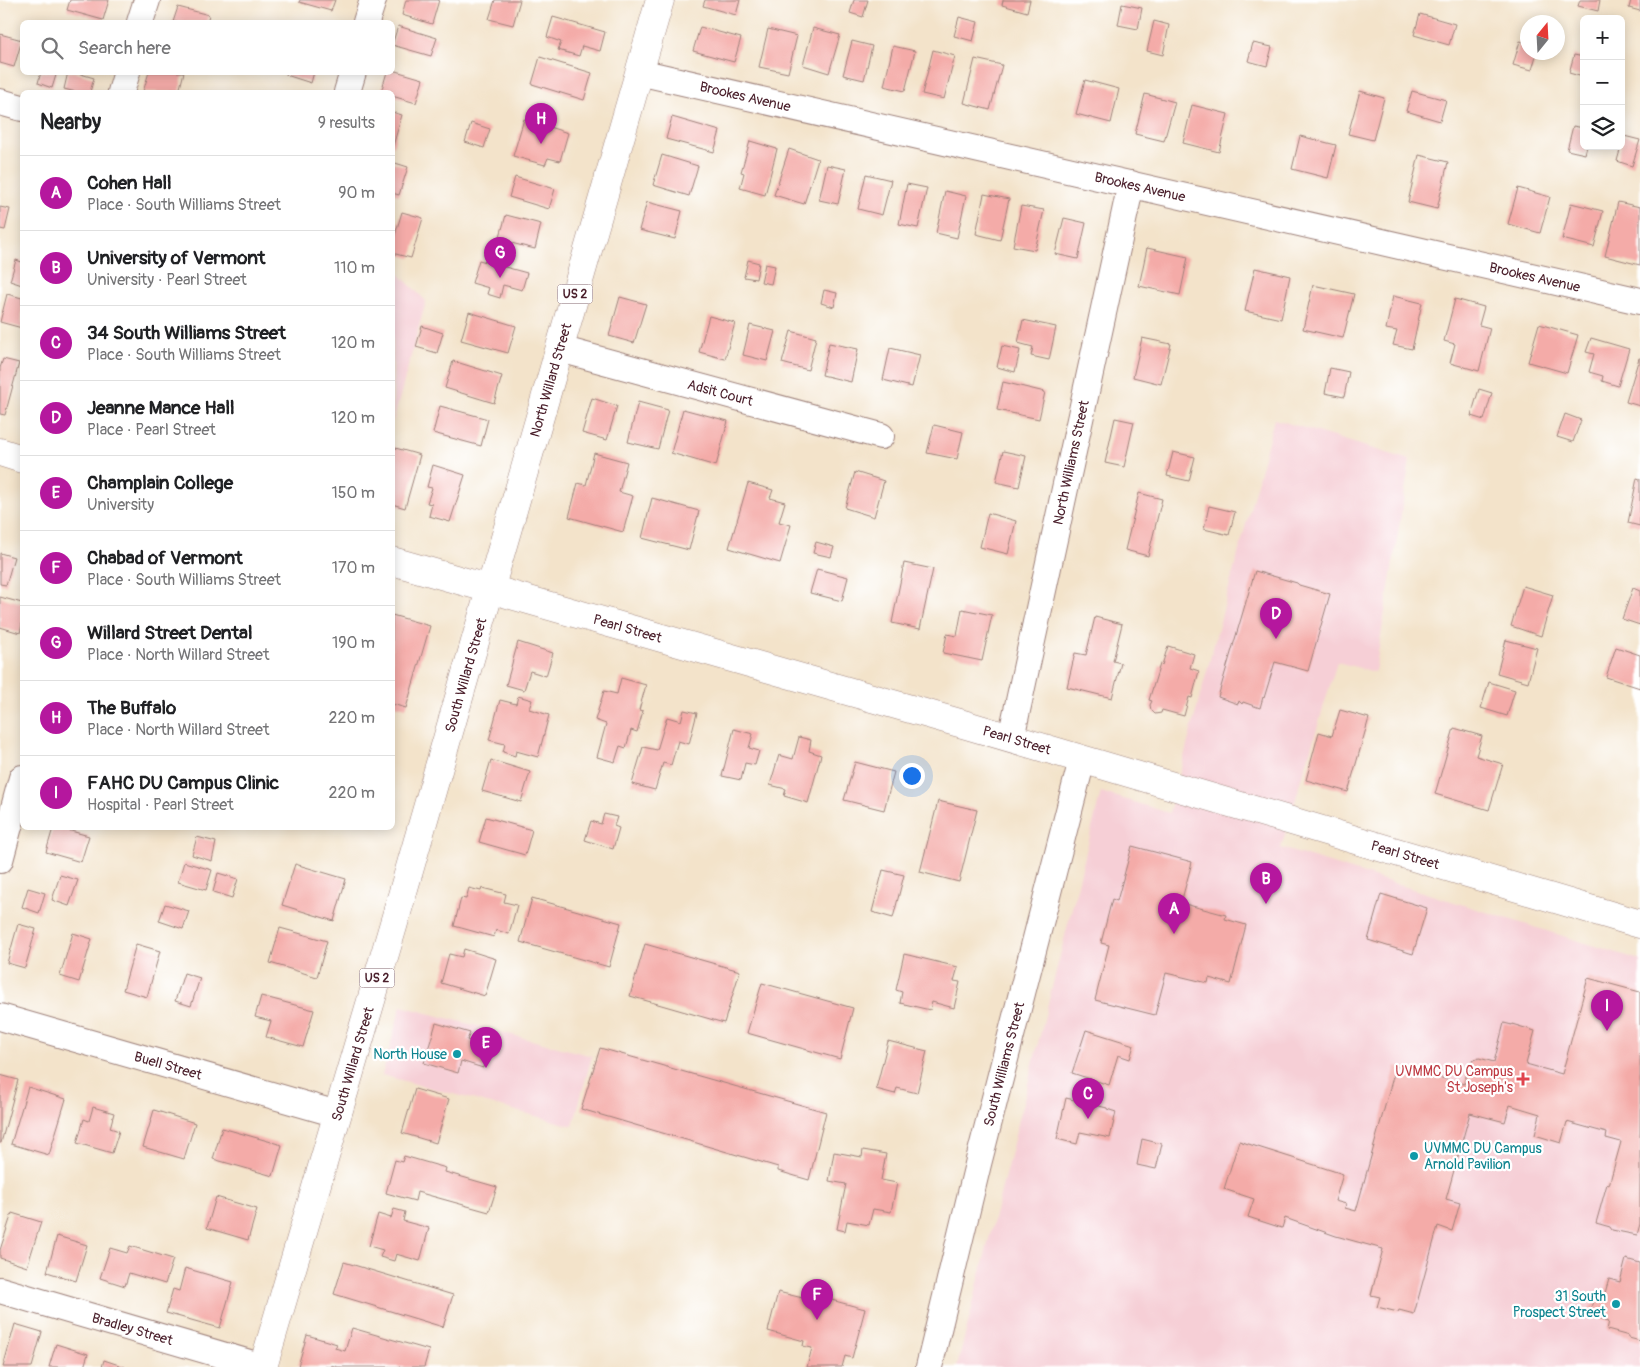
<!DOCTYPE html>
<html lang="en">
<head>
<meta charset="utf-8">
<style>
	:root { --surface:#fff; --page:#f2f2f2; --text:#202124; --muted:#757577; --line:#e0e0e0; --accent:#b5179e }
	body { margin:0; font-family:Pangolin,sans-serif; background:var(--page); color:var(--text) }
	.controls { position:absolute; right:15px; top:15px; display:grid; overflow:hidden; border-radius:8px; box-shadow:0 2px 12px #0003 }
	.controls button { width:45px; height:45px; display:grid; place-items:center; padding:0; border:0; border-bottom:1px solid var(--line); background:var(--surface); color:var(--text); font:25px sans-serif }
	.compass { position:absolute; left:1520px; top:15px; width:45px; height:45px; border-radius:50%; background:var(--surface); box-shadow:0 2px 12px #0003; rotate:18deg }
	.you { position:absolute; left:911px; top:775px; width:18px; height:18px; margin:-12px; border:4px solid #fff; border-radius:50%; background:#1a73e8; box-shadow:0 0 0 8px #1a73e833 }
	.badge { display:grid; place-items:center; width:32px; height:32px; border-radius:50%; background:var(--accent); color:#fff; font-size:16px; font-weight:700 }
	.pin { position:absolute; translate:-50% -41px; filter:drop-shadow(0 1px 2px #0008) }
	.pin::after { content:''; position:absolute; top:26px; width:18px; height:15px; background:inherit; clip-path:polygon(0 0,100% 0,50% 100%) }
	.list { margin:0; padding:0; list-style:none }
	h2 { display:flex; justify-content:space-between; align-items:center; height:65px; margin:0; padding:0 20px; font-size:21px }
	h2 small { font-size:16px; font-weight:400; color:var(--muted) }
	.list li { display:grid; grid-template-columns:32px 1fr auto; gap:15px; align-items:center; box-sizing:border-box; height:75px; padding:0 20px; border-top:1px solid var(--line) }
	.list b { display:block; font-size:19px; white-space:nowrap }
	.list p { margin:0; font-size:16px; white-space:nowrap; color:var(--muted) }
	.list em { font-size:16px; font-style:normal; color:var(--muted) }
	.icon { flex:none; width:28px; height:28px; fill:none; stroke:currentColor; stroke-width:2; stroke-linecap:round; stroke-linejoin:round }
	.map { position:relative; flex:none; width:1640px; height:1367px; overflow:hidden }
	.search { position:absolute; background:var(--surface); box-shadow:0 2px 12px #0003; left:20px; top:20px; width:375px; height:55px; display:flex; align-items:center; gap:12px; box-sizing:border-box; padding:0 18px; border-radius:8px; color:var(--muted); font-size:19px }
	.panel { position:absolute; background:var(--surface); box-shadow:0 2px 12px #0003; left:20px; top:90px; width:375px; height:740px; border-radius:8px }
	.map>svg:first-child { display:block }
</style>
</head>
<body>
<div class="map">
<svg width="1640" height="1367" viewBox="0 0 1640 1367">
	<rect width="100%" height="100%" fill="#fff"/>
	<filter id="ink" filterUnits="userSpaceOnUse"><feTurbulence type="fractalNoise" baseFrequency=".02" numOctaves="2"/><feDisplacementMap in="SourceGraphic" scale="10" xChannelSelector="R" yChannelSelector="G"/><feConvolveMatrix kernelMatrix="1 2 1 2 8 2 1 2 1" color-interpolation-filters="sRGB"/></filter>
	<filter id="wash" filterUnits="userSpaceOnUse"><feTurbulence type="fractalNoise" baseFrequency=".0096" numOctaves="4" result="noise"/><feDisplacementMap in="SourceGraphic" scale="20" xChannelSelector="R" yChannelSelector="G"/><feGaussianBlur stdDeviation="1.12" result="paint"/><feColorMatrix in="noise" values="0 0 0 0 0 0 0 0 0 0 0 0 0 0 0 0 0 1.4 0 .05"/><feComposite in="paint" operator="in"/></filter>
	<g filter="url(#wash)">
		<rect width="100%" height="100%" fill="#f3e3ca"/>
		<!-- built -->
		<path fill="#f6cfd6" d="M393,262L395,270L426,301L393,422Z
			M1274,419L1410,460L1375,672L1337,662L1281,848L1640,960V1367H957L1101,792L1169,813Z
			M401,1006L592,1056L573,1126L382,1075Z"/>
		<g id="blocks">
			<!-- building -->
			<path fill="#f4aba8" d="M70,0H109L103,20L67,10Z
				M300,0H335L331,11L299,2Z
				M406,0H439L432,24L402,15Z
				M495,0H520L513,25L489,19Z
				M705,0H740L736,15L703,6Z
				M854,0H868L863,17L850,13Z
				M1003,0H1030L1027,12L1002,5Z
				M1580,0H1600L1598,11L1578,6Z
				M1631,0H1640V11L1629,8Z
				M1122,4L1142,8L1138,29L1118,25Z
				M178,7L209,15L207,22H173Z
				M1420,14L1455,24L1449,45L1414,35Z
				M553,17L605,32L600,51L582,46L579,56L558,50L561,42L547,37Z
				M959,17L978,22L973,41L954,36Z
				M1154,21L1169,25L1163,55L1147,51Z
				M398,26L437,38L431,56L392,45Z
				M700,27L741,38L734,62L693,51Z
				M813,28L840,35L829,73L803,65Z
				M768,29L797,36L788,73L759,67Z
				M0,34L22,40L14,67L0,63Z
				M852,41L872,46L864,80L843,75Z
				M1520,41L1528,43V52H1537L1532,70L1513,65Z
				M1253,43L1272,47L1267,66L1248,61Z
				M893,46L915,51L905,91L884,86Z
				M933,50L955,56L944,99L922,94Z
				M1574,55L1584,57L1583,77L1569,73Z
				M540,57L592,73L584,100L532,84Z
				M975,59L1002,65L990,110L964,103Z
				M392,70L423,79L416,103L392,96V92H381L387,72H392Z
				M41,72H57L52,88L38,83Z
				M68,72H74L94,78L90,92H76L64,89Z
				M149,72H184L179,92H143Z
				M287,72H314L311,83L286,75Z
				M1085,80L1119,89L1111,123L1076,114Z
				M1360,91L1384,98L1373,140L1348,134Z
				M1412,91L1446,100L1440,121L1406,111Z
				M1145,94L1175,102L1164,141L1135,134Z
				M1192,105L1228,114L1219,152L1183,143Z
				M392,112L402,115L393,146H392Z
				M672,117L720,131L714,152L666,139Z
				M524,119L568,133L560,161L548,158L545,165L513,156Z
				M471,123L490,129L484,148L465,142Z
				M1573,126L1584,128V146H1587L1585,154L1567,150Z
				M1300,136L1336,145L1328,178L1292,169Z
				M1624,136L1640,140L1632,166L1617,161Z
				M750,141L777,149L765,195L740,188L744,173L741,172Z
				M789,149L818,159L804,204L774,195Z
				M662,155L698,166L689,196L653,185Z
				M1419,155L1448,162L1437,209L1408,202Z
				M392,162L408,167L399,195L392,193Z
				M827,165L846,169L838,204L819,200Z
				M866,174L891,180L882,215L858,209Z
				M515,177L555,189L549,209L509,197Z
				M907,184L927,188L918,228L899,224Z
				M1518,188L1550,197L1540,233L1508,224Z
				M945,191L966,196L957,238L936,233Z
				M984,194L1009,199L1000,240L976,234Z
				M647,202L682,211L675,239L639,230Z
				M1618,202L1640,207V265L1605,256Z
				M1571,203L1603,211L1594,247L1562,239Z
				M1021,206L1044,210L1035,250L1013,246Z
				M0,207L10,209L5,230L0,229Z
				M402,212L423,218L411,258L392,253V245Z
				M506,215L541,224L535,249L499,240Z
				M1064,218L1086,223L1078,259L1055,254Z
				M1147,248L1188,257L1180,295L1139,286Z
				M16,260L22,262V285L10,281Z
				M479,260L527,273L522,290L503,285L500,298L487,294L489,288L472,283Z
				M748,260L759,263L756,279L744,277Z
				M765,264L775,266L771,284L761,282Z
				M1255,268L1290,276L1281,319L1245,311Z
				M1313,285L1354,294L1343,338L1303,329Z
				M824,290L837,293L834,307L821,303Z
				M7,294L22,298V328L0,322Z
				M1393,296L1422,303L1412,349L1393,345L1397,331L1386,329Z
				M620,297L646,304L634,343L609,336Z
				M1455,299L1484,307L1479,325L1490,328L1479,371L1450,363L1455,344L1444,341Z
				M469,312L516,326L508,353L461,340Z
				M709,316L735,323L725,359L699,352Z
				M1023,320L1056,327L1049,360L1031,356L1033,347L1018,343Z
				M1539,324L1578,335L1567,373L1528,362Z
				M750,325L775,331L767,361L743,355Z
				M422,326L443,333L437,353L416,347Z
				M791,331L816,338L808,370L782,363Z
				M1142,338L1171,344L1161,384L1133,377Z
				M1591,338L1629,349L1618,386L1602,381L1603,376L1589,372L1594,354L1586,352Z
				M829,343L858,349L851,382L822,375Z
				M1002,346L1020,350L1015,372L997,367Z
				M890,348L920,355L912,387L883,380Z
				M1639,358H1640V406L1626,402Z
				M3,359L19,363L5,415L0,414V368Z
				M453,361L502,376L494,403L445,388Z
				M1330,368L1349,372L1344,397L1325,393Z
				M1003,382L1045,392L1039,419L997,410Z
				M1479,389L1492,393L1484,420L1471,416Z
				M592,398L617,406L607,440L582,433Z
				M638,402L668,410L658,449L628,442Z
				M440,406L488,419L481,446L433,433Z
				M683,409L728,421L716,466L671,453Z
				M1565,414L1581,420L1573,442L1557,437Z
				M1115,418L1134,422L1124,467L1105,463Z
				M934,425L963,432L957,459L927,453Z
				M392,447L420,455L405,508L392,504Z
				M1003,451L1026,456L1019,487L996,482Z
				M1173,452L1195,457L1189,481L1167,476Z
				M594,453L627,462L619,492L633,496L623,532L569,517L578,483L586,485Z
				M433,465L465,475L450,522L429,516L432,504L427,503L432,488L427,487Z
				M855,472L884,481L874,517L845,508Z
				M1637,478L1640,479V526L1628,523Z
				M748,483L773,490L770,498L785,502L779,522L791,525L780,563L729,548Z
				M1139,493L1162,499L1148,556L1125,550Z
				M652,498L699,511L689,550L642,538Z
				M1209,506L1235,512L1229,535L1204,529Z
				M988,513L1016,521L1008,554L980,547Z
				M816,542L834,547L831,557L813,553Z
				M0,553L14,557L6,585L0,584Z
				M904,563L933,569L920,629L892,623Z
				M817,569L848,577L842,601L810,593Z
				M1255,571L1297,583L1299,585L1330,594L1308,671L1275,662L1264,698L1263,697L1260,708L1243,702L1242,704L1239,701L1238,704L1218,697Z
				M1523,586L1553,595L1541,636L1511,626Z
				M1633,588L1640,591V625L1622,619Z
				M0,597L22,603V624L20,633L0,627Z
				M962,609L992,615L982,661L943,653L947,634L957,636Z
				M392,615L430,626L406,708L392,704Z
				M1095,617L1122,624L1113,661L1121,663L1112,698L1067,687L1075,653L1086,655Z
				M1506,640L1537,648L1528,682L1497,673Z
				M518,642L553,653L546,676L530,671L524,690L506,685Z
				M1168,646L1194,654L1190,668L1199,671L1192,698L1189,697L1184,716L1162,710L1161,713L1155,714L1151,710L1150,705L1152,701L1149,700L1160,664L1162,665Z
				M1616,647L1640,655V688L1606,677Z
				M621,678L646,685L639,710L643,711L637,732L631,730L626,748L620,746L615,762L597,757L606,724L595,720L604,691L617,694Z
				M1489,682L1515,690L1507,716L1481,708Z
				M518,696L532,700L529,709L549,715L538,757L516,751L515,756L503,752L505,744L489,740L500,700L516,704Z
				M684,710L697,713L689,744L678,741L671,765L663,763L655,790L632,784L643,747L657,750L667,717L681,721Z
				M1340,710L1369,718L1348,792L1306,780L1319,732L1332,736Z
				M1454,728L1482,736L1476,756L1503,764L1489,810L1435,794Z
				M734,729L753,734L749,748L759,751L755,765L745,763L741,780L722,776Z
				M799,737L811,740L809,751L821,755L808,803L784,796L786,789L770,785L779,755L793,759Z
				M491,760L530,772L521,802L482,791Z
				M855,762L894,772L884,810L844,800Z
				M938,801L977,810L959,882L920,872Z
				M604,814L617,817L614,826L619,828L613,849L585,840L591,821L601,824Z
				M486,817L532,830L525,855L479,842Z
				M53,828H60L89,836L81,862L46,852Z
				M197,837L216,842L212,861L192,855Z
				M1132,846L1192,862L1181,903L1226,915L1225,919L1246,925L1231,984L1209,978L1208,983L1166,973L1155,1015L1095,1000L1109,945L1101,943L1112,899L1117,901Z
				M184,862L212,870L206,890L178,882Z
				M295,864L346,879L334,921L282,905Z
				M883,870L904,875L893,918L872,912Z
				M218,873L238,879L232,898L213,892Z
				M60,875L78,880L69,906L52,900Z
				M28,888L45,893L39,913L22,907Z
				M469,888L481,891L482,888L506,894L504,902L517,905L509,934L496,930L494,937L454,926L461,898L466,899Z
				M1381,894L1427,908L1413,954L1368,940Z
				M532,898L621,923L609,967L520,942Z
				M165,904L189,911L183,929L159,921Z
				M18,924L36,929L25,968L7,963Z
				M280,928L327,941L317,977L270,963Z
				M73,933L92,939L79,982L60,976Z
				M136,944L160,951L147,997L123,990Z
				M645,944L740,971L724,1023L630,996Z
				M464,949L496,959L485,996L441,983L449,954L462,957Z
				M904,954L958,967L954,981L960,982L954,1008L932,1002L930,1010L900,1003L902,992L896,990Z
				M184,973L200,978L191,1006L175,1001Z
				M1588,978L1640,992V1224L1637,1235L1612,1230L1610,1227L1596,1223L1607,1184L1609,1185L1621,1142L1606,1138L1607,1133L1567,1122L1561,1143L1535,1135L1540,1114L1510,1105L1505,1122L1470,1113L1446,1199L1460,1203L1452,1231L1438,1226L1414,1314L1399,1310L1398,1312L1377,1307L1380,1297L1371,1295L1383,1249L1336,1236L1285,1218L1282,1228L1248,1217L1254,1199L1224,1189L1239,1141L1343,1174L1335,1201L1346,1204L1345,1208L1356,1211L1396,1066L1464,1084L1470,1062L1479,1058L1494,1062L1504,1023L1512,1025V1024L1535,1031L1526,1064L1562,1074Z
				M762,983L853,1008L840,1059L747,1033Z
				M261,996L314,1010L303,1047L266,1037L271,1021L255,1017Z
				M436,1023L470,1033L467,1040L489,1047L483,1068L461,1061L458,1073L424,1063Z
				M1086,1030L1134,1045L1130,1059L1118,1055L1109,1085L1072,1073Z
				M888,1041L927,1051L917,1093L897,1088L895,1094L876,1089Z
				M600,1048L826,1112L809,1180L778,1171V1167L581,1109Z
				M0,1075L18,1080L1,1143H0Z
				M28,1087L66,1099L49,1155L11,1144Z
				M415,1089L449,1099L436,1143L402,1133Z
				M1066,1098L1107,1108V1109L1116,1112L1110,1138L1080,1132L1077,1144L1057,1139Z
				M93,1107L114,1113L110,1128L119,1131L112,1153L77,1143L84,1119L89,1121Z
				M154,1110L195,1123L184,1159L143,1147Z
				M222,1128L282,1145L273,1176L213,1159Z
				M1142,1139L1162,1144L1156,1169L1137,1165Z
				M863,1150L886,1154L881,1180L897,1183L891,1212L873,1209L869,1225L847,1221L845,1231L837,1229L846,1184L829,1181L834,1152L862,1157Z
				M404,1156L446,1168L445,1172L497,1187L489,1212L417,1192L415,1201L386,1193L395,1160L402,1162Z
				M216,1197L257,1209L248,1240L207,1228Z
				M394,1209L405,1212L403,1221L429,1228L420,1261L396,1254L394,1261L380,1257L383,1250L369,1246L378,1214L391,1218Z
				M12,1213L41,1222L27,1267L0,1258V1250Z
				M57,1236L87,1245L76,1281L47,1272Z
				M130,1246L173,1259L165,1284L129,1273L125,1286L100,1278L110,1248L127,1253Z
				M1626,1259L1640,1263V1341L1629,1338V1336L1607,1330L1609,1321L1589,1315L1596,1290L1605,1293L1609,1279L1620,1282Z
				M344,1262L453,1295L443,1327L334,1294Z
				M185,1268L233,1282L220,1328L166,1313L173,1289L179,1291Z
				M778,1292L819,1302L820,1297L865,1309L852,1358L845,1356L842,1367H807L812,1348L803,1346L804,1341L768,1331Z
				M15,1324L42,1332L32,1367H3Z
				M352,1328L429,1350L424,1367H338L331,1365L330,1367L298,1366L307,1335L337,1344L335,1348L345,1351Z
				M56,1344L88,1354L84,1367H49Z
				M104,1360L125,1367H102Z"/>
		</g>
	</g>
	<g filter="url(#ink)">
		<use href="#blocks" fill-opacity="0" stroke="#9e817a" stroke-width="1"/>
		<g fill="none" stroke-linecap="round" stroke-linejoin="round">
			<!-- minor casing -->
			<g stroke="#9e817a" stroke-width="28">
				<g id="minor">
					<path d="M140,22L147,0"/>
					<path d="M366,22L373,0"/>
					<path id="s1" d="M639,72L1640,301"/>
					<path d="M121,92L127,72"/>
					<path d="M347,92L353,72"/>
					<path d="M0,102L22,108"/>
					<path id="s2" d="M560,349L881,436"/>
					<path id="s3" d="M1011,738L1131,184"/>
					<path d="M0,860L22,778"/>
					<path id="s4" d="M0,1017L337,1114"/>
					<path id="s5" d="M0,1290L263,1367"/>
					<path id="s6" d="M929,1367L978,1164L1082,760"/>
				</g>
			</g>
			<!-- secondary casing -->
			<g stroke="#9e817a" stroke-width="29">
				<g id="secondary">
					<path d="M0,452L22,459"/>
					<path id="s7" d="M392,561L963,724L1640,924"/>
				</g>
			</g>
			<!-- primary casing -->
			<g stroke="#9e817a" stroke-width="29">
				<g id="primary">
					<path id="s8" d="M263,1367L394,923L660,0"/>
				</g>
			</g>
			<!-- minor -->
			<use href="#minor" stroke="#fff" stroke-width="26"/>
			<!-- secondary -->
			<use href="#secondary" stroke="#fff" stroke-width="28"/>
			<!-- primary -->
			<use href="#primary" stroke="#fff" stroke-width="28"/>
		</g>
	</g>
	<!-- markers -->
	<g fill="#0f9aa8" stroke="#fff" stroke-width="2">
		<circle cx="457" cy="1054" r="5"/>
		<circle cx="1414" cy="1156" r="5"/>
		<circle cx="1616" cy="1304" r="5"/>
	</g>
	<path fill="#e0444e" stroke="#fff" stroke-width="2" d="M1520.5 1071.5h5v5h5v5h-5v5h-5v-5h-5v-5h5z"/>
	<g text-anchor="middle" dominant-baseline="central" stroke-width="4.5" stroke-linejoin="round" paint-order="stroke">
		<!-- shield labels -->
		<g fill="#fff" stroke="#80626b" stroke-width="1">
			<rect x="557.5" y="284.5" width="35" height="19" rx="4"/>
			<rect x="359.5" y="968.5" width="35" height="19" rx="4"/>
		</g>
		<g font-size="12" font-weight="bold" fill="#4a1f2b">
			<text x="575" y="294">US 2</text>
			<text x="377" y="978">US 2</text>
		</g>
		<!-- street labels -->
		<g font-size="14" fill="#4a1f2b" stroke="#fff">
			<text stroke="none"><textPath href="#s1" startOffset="109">Brookes Avenue</textPath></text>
			<text stroke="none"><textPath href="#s1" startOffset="514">Brookes Avenue</textPath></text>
			<text stroke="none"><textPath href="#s1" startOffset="919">Brookes Avenue</textPath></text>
			<text stroke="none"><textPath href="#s8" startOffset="1028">North Willard Street</textPath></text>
			<text stroke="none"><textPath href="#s2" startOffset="166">Adsit Court</textPath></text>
			<text stroke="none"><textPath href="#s3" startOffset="282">North Williams Street</textPath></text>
			<text stroke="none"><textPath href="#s7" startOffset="245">Pearl Street</textPath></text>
			<text stroke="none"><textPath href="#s8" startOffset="721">South Willard Street</textPath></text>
			<text stroke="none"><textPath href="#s7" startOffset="650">Pearl Street</textPath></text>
			<text stroke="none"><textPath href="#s7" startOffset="1055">Pearl Street</textPath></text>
			<text stroke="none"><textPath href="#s6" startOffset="312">South Williams Street</textPath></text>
			<text stroke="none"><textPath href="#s8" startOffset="316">South Willard Street</textPath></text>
			<text stroke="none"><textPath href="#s4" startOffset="175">Buell Street</textPath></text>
			<text stroke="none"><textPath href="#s5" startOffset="138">Bradley Street</textPath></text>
		</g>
		<!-- culture labels -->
		<g font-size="14" fill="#0d838f" stroke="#fff" text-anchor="end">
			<text x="447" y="1054">North House</text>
			<text x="1424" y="1148" text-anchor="start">UVMMC DU Campus<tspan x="1424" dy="16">Arnold Pavilion</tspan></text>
			<text x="1606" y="1296">31 South<tspan x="1606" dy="16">Prospect Street</tspan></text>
		</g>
		<!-- health labels -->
		<g font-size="14" fill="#be3a42" stroke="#fff" text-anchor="end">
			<text x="1513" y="1071">UVMMC DU Campus<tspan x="1513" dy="16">St Joseph's</tspan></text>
		</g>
	</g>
</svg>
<div class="controls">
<button>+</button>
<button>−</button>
<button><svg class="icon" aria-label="layers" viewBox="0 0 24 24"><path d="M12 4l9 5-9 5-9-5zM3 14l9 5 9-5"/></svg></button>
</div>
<svg class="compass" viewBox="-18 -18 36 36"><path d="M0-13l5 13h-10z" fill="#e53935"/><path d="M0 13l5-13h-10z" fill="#757577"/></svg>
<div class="you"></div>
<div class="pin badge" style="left:1174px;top:934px">A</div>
<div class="pin badge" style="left:1266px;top:904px">B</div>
<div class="pin badge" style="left:1088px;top:1119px">C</div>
<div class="pin badge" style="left:1276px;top:639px">D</div>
<div class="pin badge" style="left:486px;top:1068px">E</div>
<div class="pin badge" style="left:817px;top:1320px">F</div>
<div class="pin badge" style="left:500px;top:278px">G</div>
<div class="pin badge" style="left:541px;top:144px">H</div>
<div class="pin badge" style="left:1607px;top:1031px">I</div>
<div class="search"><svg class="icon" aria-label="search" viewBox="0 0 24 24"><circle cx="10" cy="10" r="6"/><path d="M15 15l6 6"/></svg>Search here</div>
<section class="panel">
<h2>Nearby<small>9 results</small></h2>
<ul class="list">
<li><span class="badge">A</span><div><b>Cohen Hall</b><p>Place · South Williams Street</p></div><em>90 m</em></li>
<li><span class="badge">B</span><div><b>University of Vermont</b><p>University · Pearl Street</p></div><em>110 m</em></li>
<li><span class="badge">C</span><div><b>34 South Williams Street</b><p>Place · South Williams Street</p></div><em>120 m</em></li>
<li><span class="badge">D</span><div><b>Jeanne Mance Hall</b><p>Place · Pearl Street</p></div><em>120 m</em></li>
<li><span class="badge">E</span><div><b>Champlain College</b><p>University</p></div><em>150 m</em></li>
<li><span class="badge">F</span><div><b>Chabad of Vermont</b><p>Place · South Williams Street</p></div><em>170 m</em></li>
<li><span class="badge">G</span><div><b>Willard Street Dental</b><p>Place · North Willard Street</p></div><em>190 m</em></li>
<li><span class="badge">H</span><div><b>The Buffalo</b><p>Place · North Willard Street</p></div><em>220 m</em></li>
<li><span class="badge">I</span><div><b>FAHC DU Campus Clinic</b><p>Hospital · Pearl Street</p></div><em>220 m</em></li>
</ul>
</section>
</div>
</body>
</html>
